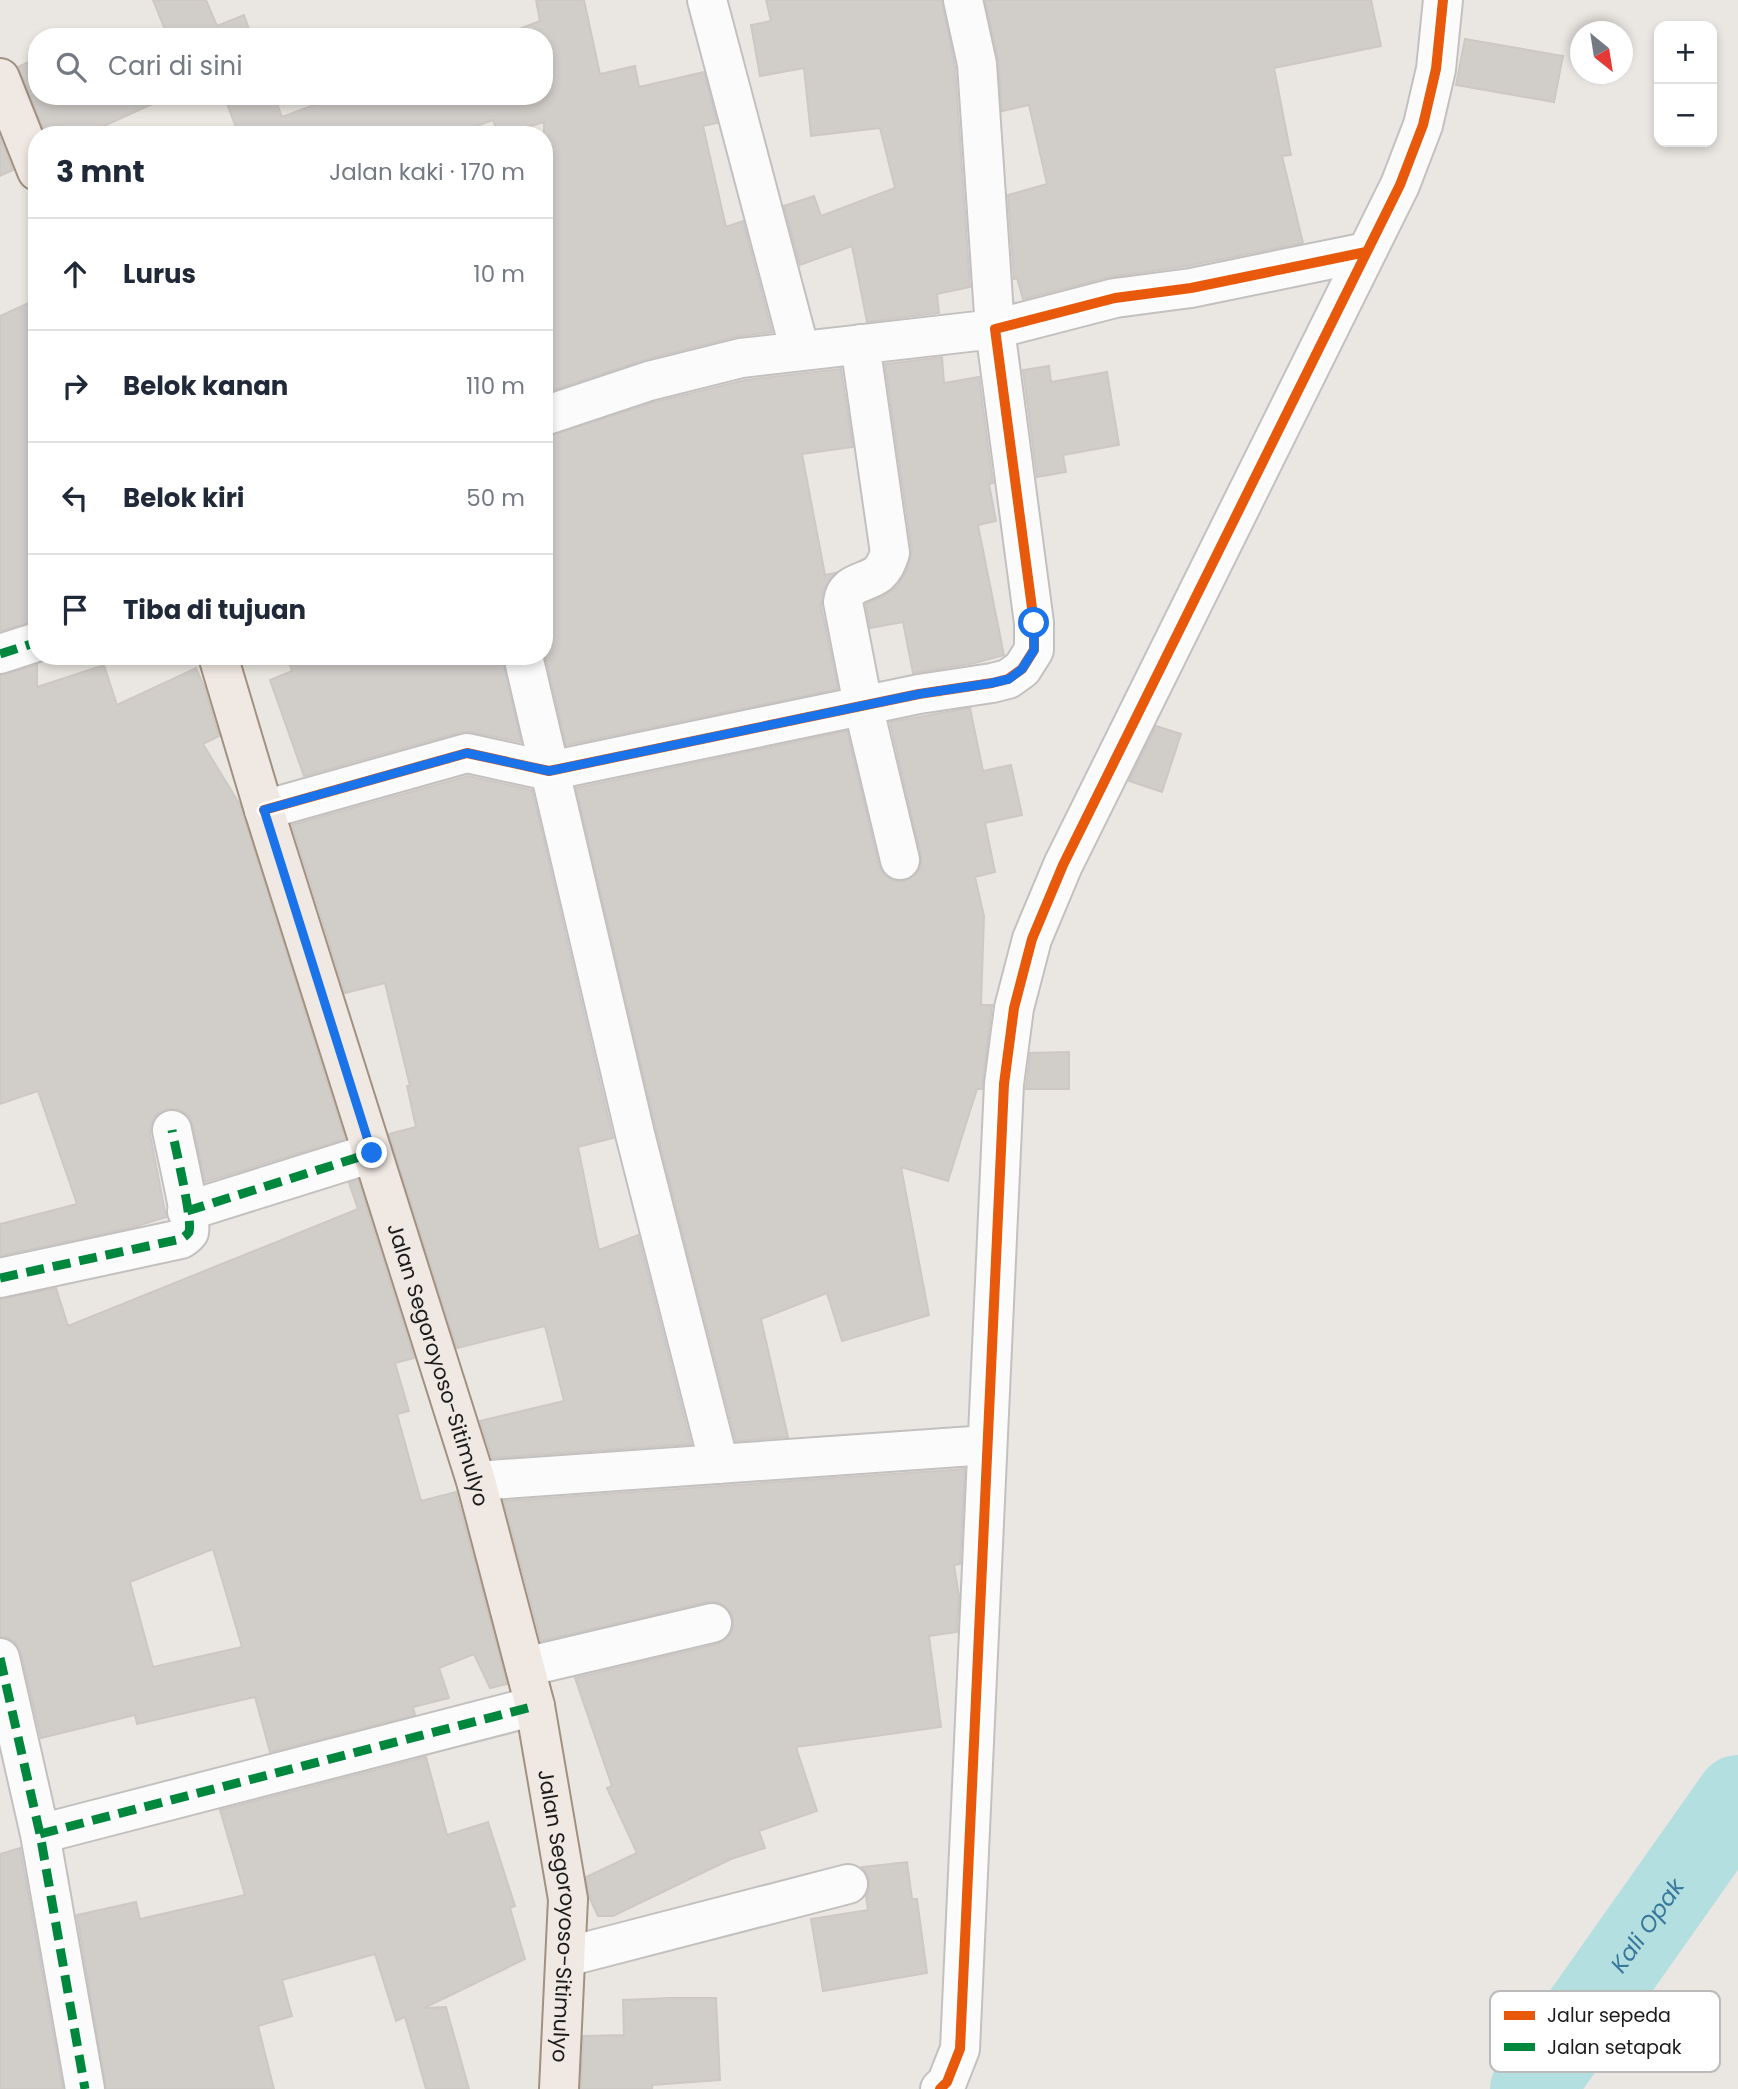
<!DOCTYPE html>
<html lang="id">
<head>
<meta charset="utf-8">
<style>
	:root { --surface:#fff; --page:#f6f6f7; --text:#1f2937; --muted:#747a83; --line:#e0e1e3 }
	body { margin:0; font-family:Poppins,sans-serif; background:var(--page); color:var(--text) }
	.controls { position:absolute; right:21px; top:21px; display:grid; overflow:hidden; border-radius:14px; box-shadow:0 4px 10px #0003 }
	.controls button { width:63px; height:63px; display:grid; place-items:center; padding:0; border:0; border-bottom:2px solid var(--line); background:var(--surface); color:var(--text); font:35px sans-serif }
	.compass { position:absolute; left:1570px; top:21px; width:63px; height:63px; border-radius:50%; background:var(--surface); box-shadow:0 4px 10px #0003; rotate:150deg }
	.stop { position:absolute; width:21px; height:21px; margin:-16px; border:5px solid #1a73e8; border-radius:50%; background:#fff }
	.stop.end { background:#1a73e8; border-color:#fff; box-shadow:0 2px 7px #0008 }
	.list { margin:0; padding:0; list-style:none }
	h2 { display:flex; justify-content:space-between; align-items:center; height:91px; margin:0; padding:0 28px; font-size:30px }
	h2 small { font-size:23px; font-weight:400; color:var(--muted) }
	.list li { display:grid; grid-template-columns:46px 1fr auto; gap:21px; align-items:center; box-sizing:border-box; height:112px; padding:0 28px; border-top:2px solid var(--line) }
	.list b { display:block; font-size:26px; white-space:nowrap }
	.list em { font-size:23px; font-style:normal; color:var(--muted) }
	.icon { flex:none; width:38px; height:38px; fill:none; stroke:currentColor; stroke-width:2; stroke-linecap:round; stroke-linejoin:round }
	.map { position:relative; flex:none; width:1738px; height:2089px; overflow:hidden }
	.search { position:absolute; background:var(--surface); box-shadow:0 4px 10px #0003; left:28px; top:28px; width:525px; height:77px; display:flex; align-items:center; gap:18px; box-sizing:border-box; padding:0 24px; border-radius:28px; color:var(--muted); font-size:26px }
	.panel { position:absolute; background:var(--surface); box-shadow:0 4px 10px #0003; left:28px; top:126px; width:525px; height:539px; border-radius:28px }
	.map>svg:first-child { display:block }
</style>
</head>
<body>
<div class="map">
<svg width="1738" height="2089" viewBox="0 0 1738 2089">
	<rect width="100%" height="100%" fill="#eae7e2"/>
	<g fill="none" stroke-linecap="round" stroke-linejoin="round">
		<!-- river -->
		<path stroke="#b3dfe1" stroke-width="84" id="s1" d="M1532,2089L1738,1797"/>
	</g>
	<!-- building -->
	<path fill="#d1cdc9" stroke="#cec8c4" stroke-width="2" fill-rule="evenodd" d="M153,0H206L217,26L244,15L252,37H168Z
		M536,0H584L600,74L635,66L639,87L704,72L717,123L703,126L726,227L743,221L772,332L736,337L644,360L544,393V122L500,135H498L493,120L452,135H239L224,96H274L282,117L338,96H544V37H498L540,21Z
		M766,0H942L955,67L970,287L937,294L939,313L867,322L852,246L800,265L784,206L814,196L821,216L895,188L880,128L811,136L804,68L760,76L751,25L771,21Z
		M985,0H1371L1381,46L1274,68L1291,155L1282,156L1303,243L1187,266L1110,277L1023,299L1017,278L1014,279L1008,195L1047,184L1029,105L1002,111L998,60Z
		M1465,39L1563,56L1554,102L1456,85Z
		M37,58V96H170L84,135H46L18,67Z
		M0,137L13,170L0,176Z
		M37,299V621L0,631V316Z
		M942,357L944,383L979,377L993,483L989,484L996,521L978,525L1004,655L975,663L913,673L903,622L870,628L866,604L884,596L897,586L907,570L912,551L885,364Z
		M1049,366L1051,382L1107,372L1119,445L1063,455L1066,472L1037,477L1023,370Z
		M841,369L853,447L802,454L825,575L835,573L823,590L821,606L838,689L566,745L544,651V437L655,402L745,380Z
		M287,656H502L521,742L472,732H461L304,776L270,680L292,671Z
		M37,665V687L104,665L117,705L196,668L204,686L219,736L203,744L240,805L345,1139L205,1182L193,1126L189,1116L178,1109H167L157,1114L151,1124L150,1134L166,1217L134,1227L0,1256V1224L77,1204L38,1091L0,1104V675Z
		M970,708L983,771L1011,765L1022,815L985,823L995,872L975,877L984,916L981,1005H992L982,1089H977L948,1181L901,1167L929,1315L842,1341L827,1293L761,1319L788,1437L736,1441L656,1129L576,788L847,731L879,866L885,875L893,881H904L915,875L921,866V856L890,722Z
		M1156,726L1181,734L1162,792L1129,781Z
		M468,776L532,790L613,1138L578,1147L599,1250L638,1235L691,1444L492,1458L480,1421L564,1401L545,1326L457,1348L389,1134L416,1127L407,1086H410L385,983L345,993L292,825Z
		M1069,1052V1089H1026L1030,1053Z
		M358,1180L414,1358L395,1363L409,1411L397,1414L421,1501L456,1492L507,1684L490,1688L474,1654L439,1668L449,1698L413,1707L415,1715L270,1752L255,1697L137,1724L135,1715L41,1738L21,1653L16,1643L7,1637H0V1299L56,1288L68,1326L358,1209L349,1183ZM213,1549L242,1647L153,1667L130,1582Z
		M965,1469L960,1564L954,1565L959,1596L957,1632L929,1636L941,1727L796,1747L817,1811L759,1831L765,1848L731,1859L613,1916H598L590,1899L586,1877L637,1853L607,1788L612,1786L575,1678L718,1644L727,1638L733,1630V1617L728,1609L719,1602H707L541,1641L504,1501Z
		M426,1757L447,1835L488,1822L515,1906L510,1908L525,1959L424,2008L446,2007L469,2089H426L405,2017L396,2021L375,1954L282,1980L292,2016L258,2026L274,2089H106L77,1915L136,1902L140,1919L245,1895L220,1810Z
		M20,1848L63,2089H0V1854Z
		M907,1862L912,1899H917L927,1973L823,1991L811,1919L868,1910L866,1896L869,1889V1879L862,1867Z
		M670,1998H716L720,2080L652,2085V2089H581L583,2036L624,2035L623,2000Z"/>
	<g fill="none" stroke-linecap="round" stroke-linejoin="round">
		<!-- minor casing -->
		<g stroke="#c2c1bf" stroke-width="42">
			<path id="minor" d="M707,0L800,351
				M860,344L890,553C887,561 885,568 878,574C865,584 845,582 843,602L863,705L900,860
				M544,416L649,381L741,358L995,329L977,64L963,0
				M0,654L37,642
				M523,656L635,1134L719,1464
				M264,810L467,753L549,771L919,694L992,683L1008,679L1022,669L1034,650V623L995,329L1115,298L1191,288L1366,252
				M187,1211L372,1153
				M0,1278L181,1239C184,1237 187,1235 189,1232C193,1220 175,1147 172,1130
				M476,1481L987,1445
				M0,1658L40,1834L85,2089
				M525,1667L712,1623
				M40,1834L535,1706
				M566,1957L848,1884
				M940,2089L947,2082L960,2049L1004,1084L1014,1008L1032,939L1063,865L1400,185L1423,125L1436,69L1443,0"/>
		</g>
		<!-- major casing -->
		<g stroke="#a09180" stroke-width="42">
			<g id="major">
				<path d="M0,78L37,171"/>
				<path id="s2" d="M218,656L264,810L476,1481L535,1706L568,1899L559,2089"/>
			</g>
		</g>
		<!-- minor -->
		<use href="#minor" stroke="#fcfbfb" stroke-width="38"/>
		<!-- major -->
		<use href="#major" stroke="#f0e8e2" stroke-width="38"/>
		<!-- quiet -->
		<path stroke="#00873e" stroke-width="9" stroke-dasharray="18 9" stroke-linecap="butt" d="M0,654L37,642
			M187,1211L372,1153
			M0,1278L181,1239C184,1237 187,1235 189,1232C193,1220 175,1147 172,1130
			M0,1658L40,1834L85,2089
			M40,1834L535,1706"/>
		<!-- cycleway casing -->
		<g stroke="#fff" stroke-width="15">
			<path id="cycleway" d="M264,810L467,753L549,771L919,694L992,683L1008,679L1022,669L1034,650V623L995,329L1115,298L1191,288L1366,252
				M940,2089L947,2082L960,2049L1004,1084L1014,1008L1032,939L1063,865L1400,185L1423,125L1436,69L1443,0"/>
		</g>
		<!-- cycleway -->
		<use href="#cycleway" stroke="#e8590c" stroke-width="10"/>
	</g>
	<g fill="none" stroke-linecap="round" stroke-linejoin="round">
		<!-- route -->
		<path stroke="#1a73e8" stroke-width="9" d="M372,1153L264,810L467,753L549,771L919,694L992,683L1009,679L1022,669L1034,650V623"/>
	</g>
	<g text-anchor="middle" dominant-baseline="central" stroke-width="6" stroke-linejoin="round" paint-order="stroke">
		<!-- street labels -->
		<g font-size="21" fill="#1b1b1b" stroke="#fff">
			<text stroke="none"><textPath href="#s2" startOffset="742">Jalan Segoroyoso-Sitimulyo</textPath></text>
			<text stroke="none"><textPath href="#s2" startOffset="1309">Jalan Segoroyoso-Sitimulyo</textPath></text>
		</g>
		<!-- water labels -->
		<g font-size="23" font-style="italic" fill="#39789a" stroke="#fff">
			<text stroke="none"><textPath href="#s1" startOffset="200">Kali Opak</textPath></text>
		</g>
	</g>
	<!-- legend -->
	<rect x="1490" y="1991" width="230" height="81" rx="10" fill="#fff" stroke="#bbb" stroke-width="2"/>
	<rect x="1504" y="2011" width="31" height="9" fill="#e8590c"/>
	<rect x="1504" y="2043" width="31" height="8" fill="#00873e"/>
	<g font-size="19" fill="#1b1b1b">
		<text x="1547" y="2022">Jalur sepeda</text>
		<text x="1547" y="2054">Jalan setapak</text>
	</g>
</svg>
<div class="controls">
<button>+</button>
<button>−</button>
</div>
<svg class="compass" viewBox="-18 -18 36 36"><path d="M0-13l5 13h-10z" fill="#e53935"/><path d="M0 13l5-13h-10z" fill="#747a83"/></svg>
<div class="stop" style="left:1034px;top:623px"></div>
<div class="stop end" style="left:372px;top:1153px"></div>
<div class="search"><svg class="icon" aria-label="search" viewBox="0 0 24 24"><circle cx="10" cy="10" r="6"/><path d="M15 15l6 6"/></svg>Cari di sini</div>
<section class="panel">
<h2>3 mnt<small>Jalan kaki · 170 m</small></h2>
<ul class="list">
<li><svg class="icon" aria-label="ahead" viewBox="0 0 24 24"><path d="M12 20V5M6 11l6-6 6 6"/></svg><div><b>Lurus</b></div><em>10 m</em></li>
<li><svg class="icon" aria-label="right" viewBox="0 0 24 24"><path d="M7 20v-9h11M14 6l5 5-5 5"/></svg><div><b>Belok kanan</b></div><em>110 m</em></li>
<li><svg class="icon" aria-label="left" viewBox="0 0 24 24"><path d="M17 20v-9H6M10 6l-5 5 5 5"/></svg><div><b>Belok kiri</b></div><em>50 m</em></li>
<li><svg class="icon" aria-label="arrive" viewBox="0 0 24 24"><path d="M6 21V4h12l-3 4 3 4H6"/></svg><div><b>Tiba di tujuan</b></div></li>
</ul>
</section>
</div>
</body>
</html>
